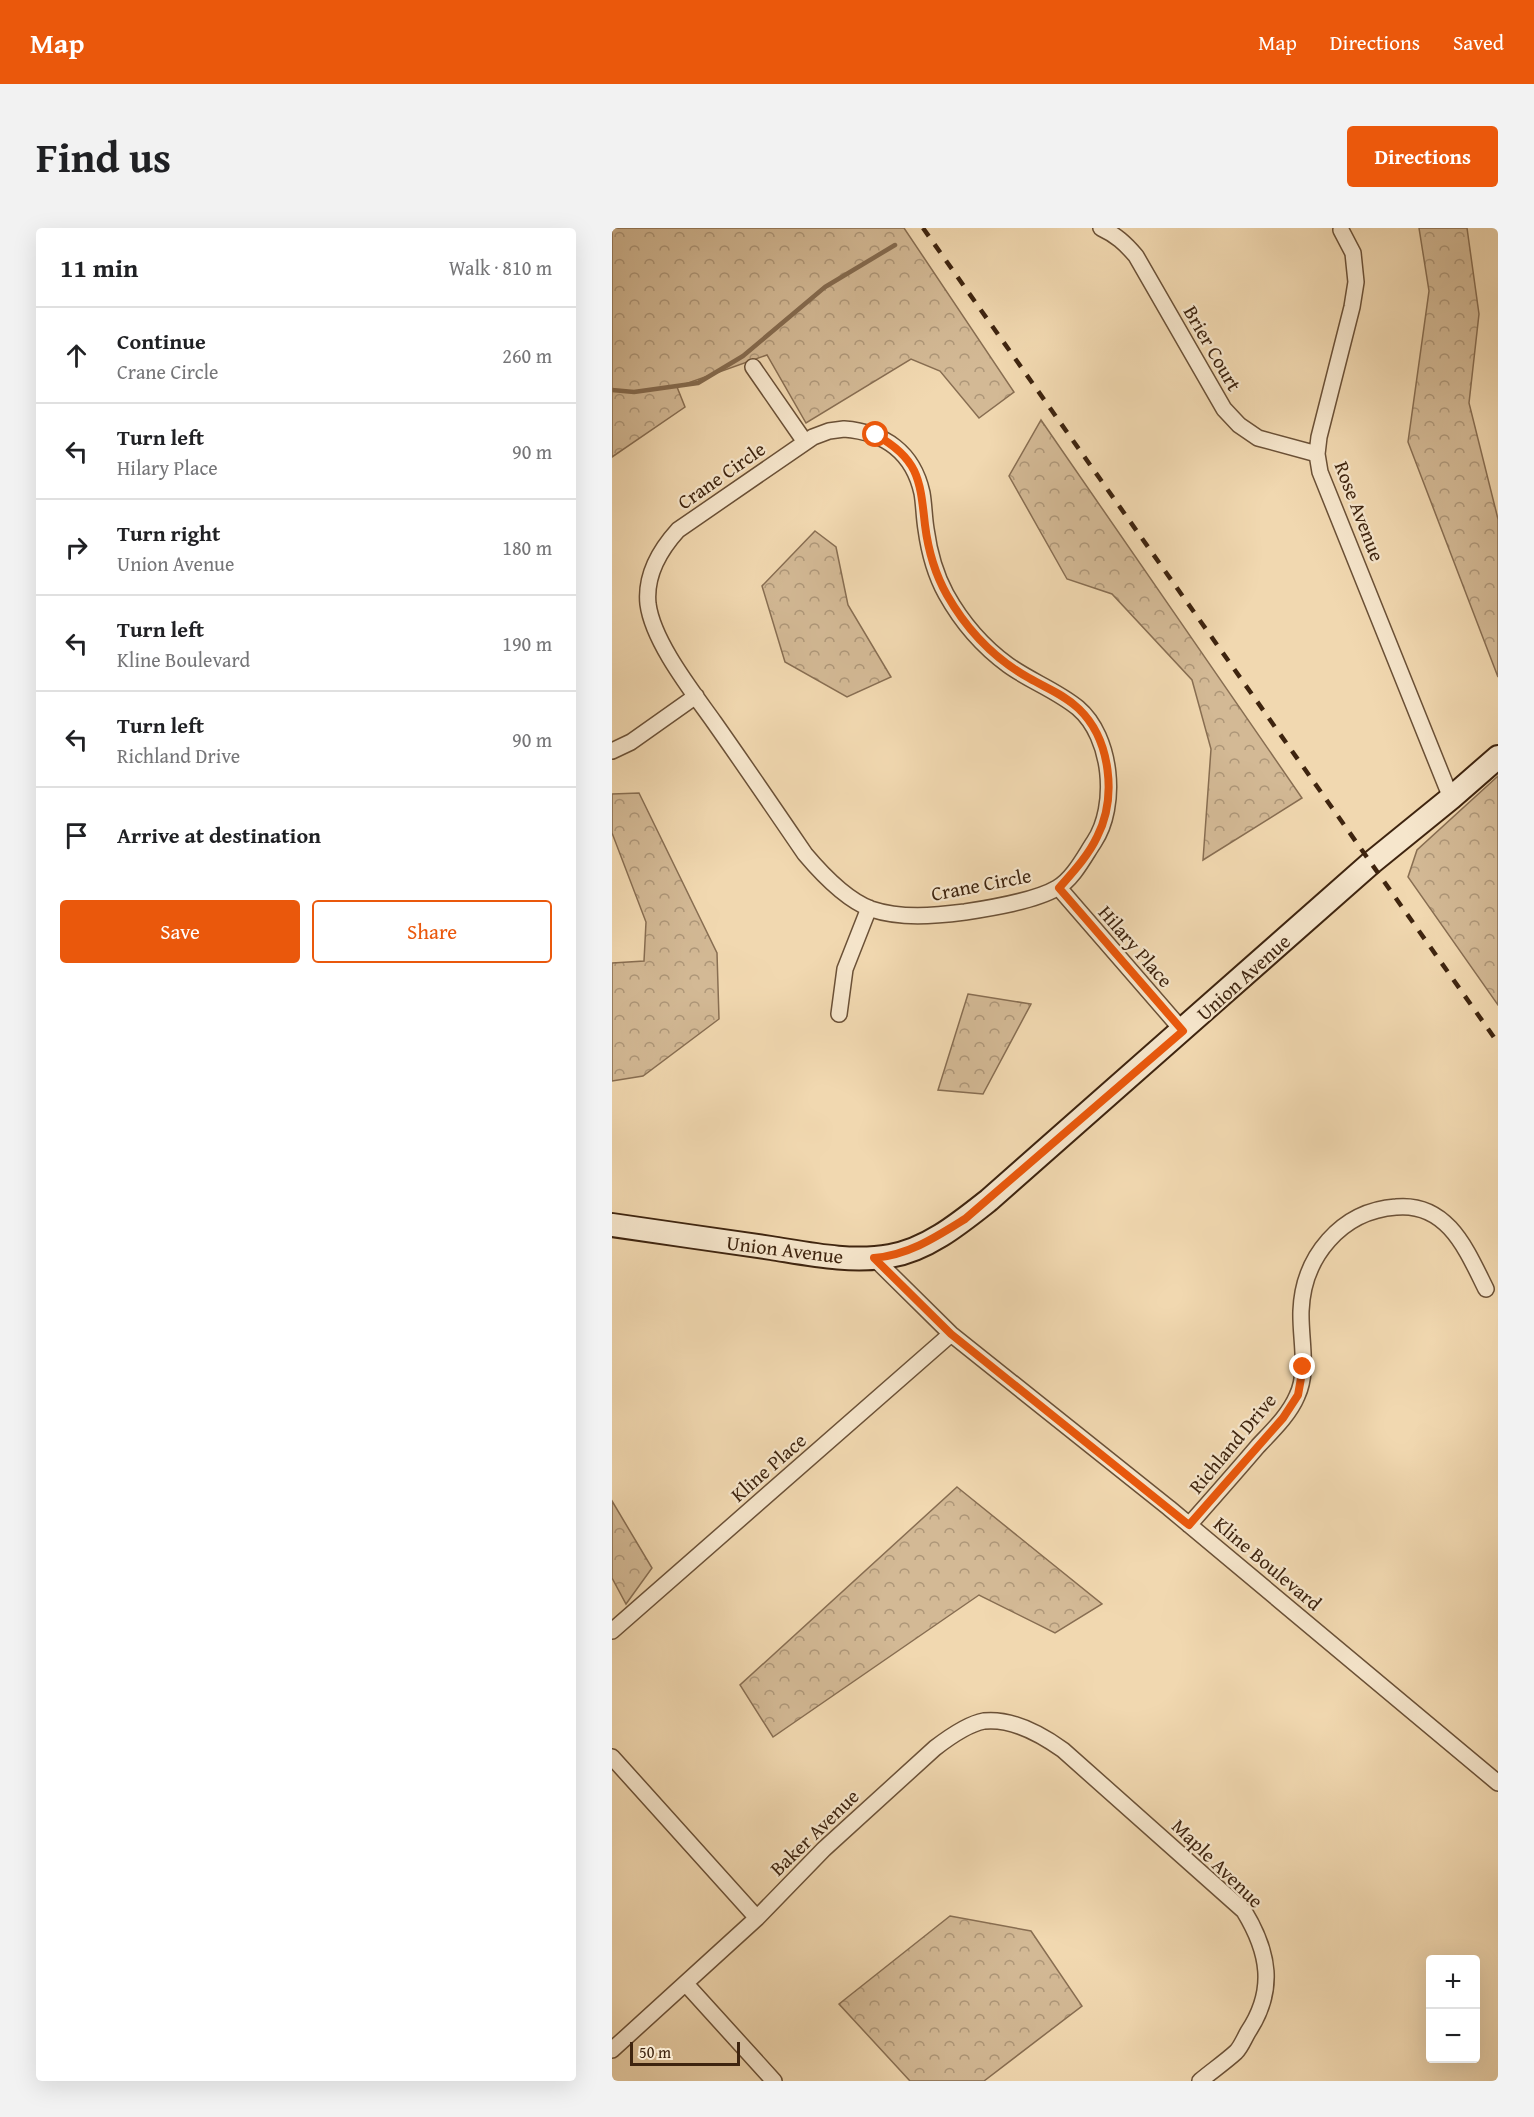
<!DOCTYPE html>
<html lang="en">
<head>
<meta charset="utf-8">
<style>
	:root { --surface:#fff; --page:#f2f2f2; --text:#202124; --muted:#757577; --line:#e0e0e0; --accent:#ea580c }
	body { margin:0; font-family:"Gentium Book Plus",serif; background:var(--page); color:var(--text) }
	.controls { position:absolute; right:18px; bottom:18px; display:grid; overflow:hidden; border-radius:6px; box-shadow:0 6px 24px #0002 }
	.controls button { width:54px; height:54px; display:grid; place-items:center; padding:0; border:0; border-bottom:2px solid var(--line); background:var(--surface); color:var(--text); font:30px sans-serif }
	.scale { position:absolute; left:18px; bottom:15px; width:110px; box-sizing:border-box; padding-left:6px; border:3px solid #3e240f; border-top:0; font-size:16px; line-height:21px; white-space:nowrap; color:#3e240f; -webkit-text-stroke:4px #f6e6cc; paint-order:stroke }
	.stop { position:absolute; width:18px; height:18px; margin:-14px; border:4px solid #ea580c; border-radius:50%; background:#fff }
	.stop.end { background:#ea580c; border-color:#fff; box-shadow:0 2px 6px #0008 }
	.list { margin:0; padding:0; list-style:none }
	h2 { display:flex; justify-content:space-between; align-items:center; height:78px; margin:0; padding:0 24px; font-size:26px }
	h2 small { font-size:20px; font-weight:400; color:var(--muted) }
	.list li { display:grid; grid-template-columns:39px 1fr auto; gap:18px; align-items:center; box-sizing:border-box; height:96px; padding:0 24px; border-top:2px solid var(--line) }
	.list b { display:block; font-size:22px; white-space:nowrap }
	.list p { margin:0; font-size:20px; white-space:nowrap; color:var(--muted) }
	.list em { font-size:20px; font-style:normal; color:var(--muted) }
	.actions { display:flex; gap:12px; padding:18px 24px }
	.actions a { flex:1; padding:14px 0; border:2px solid var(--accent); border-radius:6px; text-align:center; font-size:21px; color:var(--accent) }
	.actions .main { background:var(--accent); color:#fff }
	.icon { flex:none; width:33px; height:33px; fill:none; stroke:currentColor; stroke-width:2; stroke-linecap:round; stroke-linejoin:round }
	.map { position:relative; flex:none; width:886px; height:1853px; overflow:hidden; border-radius:6px }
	header { display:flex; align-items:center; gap:36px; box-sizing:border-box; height:84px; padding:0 30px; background:var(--accent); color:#fff }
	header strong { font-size:28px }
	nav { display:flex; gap:33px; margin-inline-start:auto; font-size:21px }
	.intro { display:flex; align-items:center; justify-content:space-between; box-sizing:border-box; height:144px; padding:0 36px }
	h1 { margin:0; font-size:42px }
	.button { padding:15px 27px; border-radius:6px; background:var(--accent); color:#fff; font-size:21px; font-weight:700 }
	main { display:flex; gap:36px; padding:0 36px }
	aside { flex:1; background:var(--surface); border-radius:6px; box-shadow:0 6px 24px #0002 }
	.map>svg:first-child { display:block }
</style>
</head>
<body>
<header>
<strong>Map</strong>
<nav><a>Map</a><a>Directions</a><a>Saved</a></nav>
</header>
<div class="intro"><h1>Find us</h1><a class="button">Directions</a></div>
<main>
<aside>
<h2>11 min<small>Walk · 810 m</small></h2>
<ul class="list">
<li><svg class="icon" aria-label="ahead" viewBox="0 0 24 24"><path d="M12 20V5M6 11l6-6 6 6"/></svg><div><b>Continue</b><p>Crane Circle</p></div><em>260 m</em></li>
<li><svg class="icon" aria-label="left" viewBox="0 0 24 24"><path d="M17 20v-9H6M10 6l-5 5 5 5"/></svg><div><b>Turn left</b><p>Hilary Place</p></div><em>90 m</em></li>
<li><svg class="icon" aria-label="right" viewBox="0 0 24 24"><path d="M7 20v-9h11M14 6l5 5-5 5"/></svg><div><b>Turn right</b><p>Union Avenue</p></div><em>180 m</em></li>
<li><svg class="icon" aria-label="left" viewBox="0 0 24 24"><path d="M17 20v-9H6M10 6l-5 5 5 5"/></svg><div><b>Turn left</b><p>Kline Boulevard</p></div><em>190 m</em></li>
<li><svg class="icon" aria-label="left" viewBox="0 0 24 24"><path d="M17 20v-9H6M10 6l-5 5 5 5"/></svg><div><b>Turn left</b><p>Richland Drive</p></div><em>90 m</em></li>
<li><svg class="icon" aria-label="arrive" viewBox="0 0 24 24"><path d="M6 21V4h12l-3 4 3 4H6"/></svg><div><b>Arrive at destination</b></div></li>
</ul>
<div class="actions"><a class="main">Save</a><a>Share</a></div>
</aside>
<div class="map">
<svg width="886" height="1853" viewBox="0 0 886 1853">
	<defs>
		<pattern id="forest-crowns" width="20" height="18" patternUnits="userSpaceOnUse" patternTransform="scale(1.5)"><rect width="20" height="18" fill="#d3b995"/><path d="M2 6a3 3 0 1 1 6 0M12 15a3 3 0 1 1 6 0" fill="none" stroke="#ad9678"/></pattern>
	</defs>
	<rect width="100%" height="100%" fill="#f1d8b0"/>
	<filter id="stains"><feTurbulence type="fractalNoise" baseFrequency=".00333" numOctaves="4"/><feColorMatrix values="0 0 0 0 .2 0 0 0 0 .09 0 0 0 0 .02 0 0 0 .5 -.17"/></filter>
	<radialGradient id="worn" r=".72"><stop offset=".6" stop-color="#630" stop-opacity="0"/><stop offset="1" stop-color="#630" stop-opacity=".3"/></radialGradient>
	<!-- forest -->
	<path fill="url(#forest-crowns)" stroke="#886e52" stroke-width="1.5" d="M0,0H292L402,164L367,190L328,143L299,131L194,195L155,127L65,159L73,179L0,229Z
		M807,0H855L867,86L857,175L886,291V449L796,214L817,63Z
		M429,192L690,570L591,632L599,521L580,452L500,366L455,351L397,248Z
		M203,303L224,319L236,377L279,449L235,469L173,434L150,358Z
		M886,548V777L796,649L805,622Z
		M27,565L105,725L107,791L31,848L0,853V735L32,733L34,694L0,605V566Z
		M356,766L419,776L371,866L326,862Z
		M345,1259L490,1376L443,1405L367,1367L161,1509L128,1457Z
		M0,1273L40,1340L14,1376L0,1350Z
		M338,1688L419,1703L470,1778L372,1853H298L227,1776Z"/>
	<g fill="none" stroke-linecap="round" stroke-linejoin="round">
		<!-- stream -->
		<path stroke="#856b4f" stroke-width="4.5" d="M0,162L22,164L86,155L131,128L213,59L283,17"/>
		<!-- street casing -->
		<g stroke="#6b5137" stroke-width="18">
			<path id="street" d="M489,0C504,7 513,15 524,28L612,181L627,197L646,210L705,226
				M729,2L741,25L744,54L740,79L707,209L705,226L708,244L839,570
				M141,139L193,214
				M232,201C272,204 301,224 310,265C312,276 312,289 314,301C317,323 323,346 334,366C349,393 370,418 396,437C418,453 444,462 466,480C500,509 506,578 482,614C472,629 461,651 445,660C423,673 379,680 353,684C322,688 289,691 259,681C235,672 209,645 193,626C163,582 133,538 102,494C80,463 41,414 36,376C33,347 47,323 66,302L201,209L217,203Z
				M0,523L19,514L84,468
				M447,660L571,803
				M227,786L233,741L257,680
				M262,1030L339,1106L557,1280L886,1555
				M577,1297C600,1271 623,1245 646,1218C660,1203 677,1187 685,1168C697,1143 688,1110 689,1083C691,1029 729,983 784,979C836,974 855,1023 874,1061
				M0,1403L339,1106
				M0,1529L145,1690
				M74,1756L162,1853
				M0,1822L145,1690L212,1621L323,1520C336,1510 355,1496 372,1493C400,1490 430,1507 451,1522L632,1683C657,1724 664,1762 636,1804C632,1811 629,1819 624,1824C613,1834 600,1843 588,1853"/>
		</g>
		<!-- secondary casing -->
		<g stroke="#3e240f" stroke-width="26">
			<path id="secondary" d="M0,997C53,1005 106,1012 159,1020C197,1026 239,1035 278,1028C315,1022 348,995 377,972L759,635L839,570L886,529"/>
		</g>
		<!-- street -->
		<use href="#street" stroke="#f6e6cc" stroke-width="15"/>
		<!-- secondary -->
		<use href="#secondary" stroke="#f6e6cc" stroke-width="22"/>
		<!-- rail -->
		<path stroke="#3e240f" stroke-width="4.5" stroke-dasharray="10 10" stroke-linecap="butt" d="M311,0L886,815"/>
	</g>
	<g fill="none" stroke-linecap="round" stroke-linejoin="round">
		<!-- route -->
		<path stroke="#ea580c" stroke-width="8" d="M264,207C307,231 308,252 313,297C316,321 323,346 335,367C355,402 381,430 417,450C434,460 453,467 467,481C499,512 505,570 485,609C476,628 461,644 447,660L571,803L353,991C324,1009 297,1027 262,1030L339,1106L577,1297L671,1190L686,1167L691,1139"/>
	</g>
	<g text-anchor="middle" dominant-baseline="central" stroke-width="4.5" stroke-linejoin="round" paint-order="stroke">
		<!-- street labels -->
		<g font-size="20" fill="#3e240f" stroke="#f6e6cc">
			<text transform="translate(601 120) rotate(60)">Brier Court</text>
			<text transform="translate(109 247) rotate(-35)">Crane Circle</text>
			<text transform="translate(748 283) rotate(69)">Rose Avenue</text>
			<text transform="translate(369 656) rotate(-11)">Crane Circle</text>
			<text transform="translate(524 718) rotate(49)">Hilary Place</text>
			<text transform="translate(631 749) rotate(-42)">Union Avenue</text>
			<text transform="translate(173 1021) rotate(7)">Union Avenue</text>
			<text transform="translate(620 1215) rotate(-50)">Richland Drive</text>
			<text transform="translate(156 1239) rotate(-41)">Kline Place</text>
			<text transform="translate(656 1335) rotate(40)">Kline Boulevard</text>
			<text transform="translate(202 1604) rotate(-44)">Baker Avenue</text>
			<text transform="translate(606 1635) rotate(44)">Maple Avenue</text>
		</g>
	</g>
	<rect width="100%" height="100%" filter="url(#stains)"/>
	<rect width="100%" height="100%" fill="url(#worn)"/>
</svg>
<div class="controls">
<button>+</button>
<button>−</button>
</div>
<div class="scale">50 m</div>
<div class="stop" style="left:264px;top:207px"></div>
<div class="stop end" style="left:691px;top:1139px"></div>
</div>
</main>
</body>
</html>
